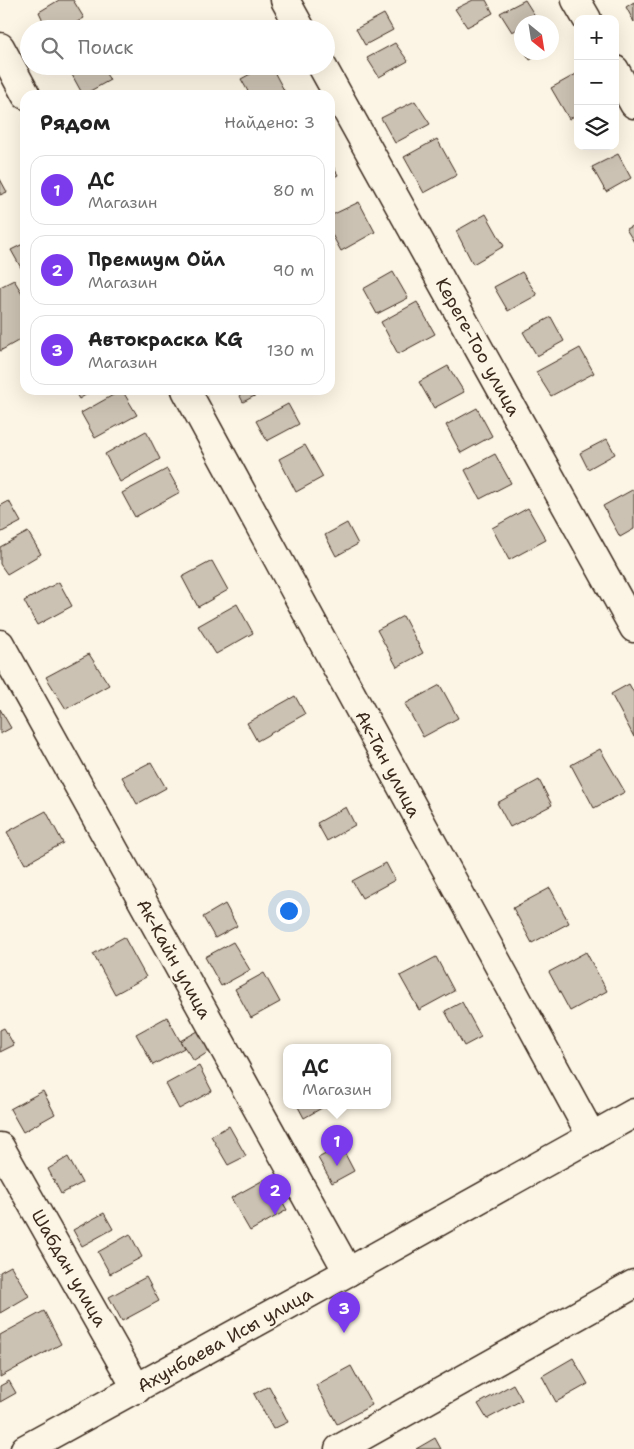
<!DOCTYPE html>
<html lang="ru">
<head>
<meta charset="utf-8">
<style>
	:root { --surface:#fff; --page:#f2f2f2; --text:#222; --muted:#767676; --line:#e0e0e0; --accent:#7c3aed }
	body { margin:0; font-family:"Shantell Sans",sans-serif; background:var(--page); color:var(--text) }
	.controls { position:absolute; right:15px; top:15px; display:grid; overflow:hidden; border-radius:10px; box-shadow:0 5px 20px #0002 }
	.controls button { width:45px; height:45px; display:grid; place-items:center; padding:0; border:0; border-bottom:1px solid var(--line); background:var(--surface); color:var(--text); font:25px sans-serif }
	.compass { position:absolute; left:514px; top:15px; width:45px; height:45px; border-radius:50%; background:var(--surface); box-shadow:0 5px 20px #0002; rotate:150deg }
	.you { position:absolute; left:288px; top:910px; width:18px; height:18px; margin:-12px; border:4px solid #fff; border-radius:50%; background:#1a73e8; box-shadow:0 0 0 8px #1a73e833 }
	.badge { display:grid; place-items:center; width:32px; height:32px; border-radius:50%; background:var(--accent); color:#fff; font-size:16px; font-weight:700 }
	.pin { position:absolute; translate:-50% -41px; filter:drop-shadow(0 1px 2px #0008) }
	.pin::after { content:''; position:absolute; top:26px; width:18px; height:15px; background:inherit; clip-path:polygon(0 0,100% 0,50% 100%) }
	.popup { position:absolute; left:283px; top:1044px; width:108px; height:65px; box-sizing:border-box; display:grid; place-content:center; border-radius:10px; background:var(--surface); filter:drop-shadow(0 1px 4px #0005); font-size:16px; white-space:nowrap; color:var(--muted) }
	.popup b { font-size:19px; color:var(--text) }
	.popup::after { content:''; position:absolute; left:50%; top:100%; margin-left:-10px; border:10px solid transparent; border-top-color:var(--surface) }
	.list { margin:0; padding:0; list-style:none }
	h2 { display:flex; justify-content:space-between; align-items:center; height:65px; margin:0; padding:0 20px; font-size:21px }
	h2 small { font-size:16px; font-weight:400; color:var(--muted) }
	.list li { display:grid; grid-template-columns:32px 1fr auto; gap:15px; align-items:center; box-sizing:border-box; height:70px; margin:0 10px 10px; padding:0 10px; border:1px solid var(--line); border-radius:15px }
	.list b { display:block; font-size:19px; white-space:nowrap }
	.list p { margin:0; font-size:16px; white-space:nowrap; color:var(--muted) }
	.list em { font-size:16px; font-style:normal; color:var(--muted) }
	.icon { flex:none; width:28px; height:28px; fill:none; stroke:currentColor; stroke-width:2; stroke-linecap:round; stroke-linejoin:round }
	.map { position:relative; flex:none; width:634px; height:1449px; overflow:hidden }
	.search { position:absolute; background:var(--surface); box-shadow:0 5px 20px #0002; left:20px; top:20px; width:315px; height:55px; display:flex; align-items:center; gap:12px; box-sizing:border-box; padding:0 18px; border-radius:28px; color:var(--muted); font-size:19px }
	.panel { position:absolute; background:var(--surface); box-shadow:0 5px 20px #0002; left:20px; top:90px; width:315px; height:305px; border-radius:15px }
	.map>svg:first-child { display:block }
</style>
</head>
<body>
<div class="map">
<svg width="634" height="1449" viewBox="0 0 634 1449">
	<rect width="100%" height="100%" fill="#fcf5e5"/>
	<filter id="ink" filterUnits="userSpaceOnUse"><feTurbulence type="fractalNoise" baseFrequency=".02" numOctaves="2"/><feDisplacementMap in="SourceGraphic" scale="10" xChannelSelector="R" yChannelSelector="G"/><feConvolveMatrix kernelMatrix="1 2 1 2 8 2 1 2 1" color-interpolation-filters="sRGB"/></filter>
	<g filter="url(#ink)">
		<!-- building -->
		<path fill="#ccc2b3" stroke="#3b2a1e" d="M59,0H73L84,18L65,29H47L39,12Z
			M473,0H486L493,13L467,27L455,9Z
			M525,0L537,19L529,22H522V27L512,32L500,13Z
			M634,2V22L626,7Z
			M384,14L393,30L365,45L356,29Z
			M395,43L408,61L379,77L367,58Z
			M525,52H543L530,60Z
			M84,66H101L110,80L83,95L71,73Z
			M265,66H271L286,94L284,95H250L241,79Z
			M578,73V114L569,119L551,88Z
			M415,101L430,124L395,143L381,118Z
			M437,139L457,175L424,193L404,157Z
			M618,154L631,178L606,192L592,167Z
			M330,161L338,175L330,179Z
			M0,179L7,192L0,195Z
			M359,202L375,232L341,251L330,231V216Z
			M486,214L504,246L473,264L456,231Z
			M634,225V242L626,229Z
			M25,243V275L11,250Z
			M393,272L408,298L377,314L363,289Z
			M522,272L537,295L508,311L494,287Z
			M14,280L25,298V337L0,351V287Z
			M417,302L435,334L398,354L381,322Z
			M551,317L564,341L537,356L523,332Z
			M580,348L594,373L551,396L536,372Z
			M448,366L464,392L434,408L419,382Z
			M74,390H94L79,399Z
			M122,390L137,415L95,438L81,413Z
			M237,390H266L243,402Z
			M288,404L299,424L267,441L256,421Z
			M477,408L492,436L461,453L446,425Z
			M146,431L160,459L120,482L105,454Z
			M607,439L615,454L588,469L580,453Z
			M305,445L323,477L296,492L279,459Z
			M495,454L511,483L480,499L465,470Z
			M167,469L180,492L135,517L122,493Z
			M634,489V529L620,537L603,506Z
			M9,501L21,522L0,533V506Z
			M528,508L546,540L509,560L492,528Z
			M347,523L358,544L336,556L325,535Z
			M28,532L41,554L7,574L0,564V547Z
			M212,561L228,590L198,607L182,577Z
			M59,582L72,606L37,625L24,601Z
			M237,604L253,633L216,654L198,626Z
			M403,616L423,653L397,667L377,630Z
			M89,654L109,685L66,709L46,677Z
			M629,684L634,693V737L611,694Z
			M440,685L458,718L423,737L405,704Z
			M295,696L305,714L257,741L247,723Z
			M0,709L11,728L0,734Z
			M600,749L625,792L594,808L571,765Z
			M151,762L166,788L137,804L122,777Z
			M539,780L552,805L510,827L497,803Z
			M346,807L355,825L327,841L317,823Z
			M46,811L63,843L25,864L7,832Z
			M386,863L395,880L362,898L352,881Z
			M550,888L569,923L532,943L513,908Z
			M225,904L237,926L215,938L203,917Z
			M124,937L146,977L115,994L93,954Z
			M233,942L250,970L221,986L205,957Z
			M586,952L607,991L570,1011L549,972Z
			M436,957L454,991L419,1010L400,976Z
			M264,973L280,1002L251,1018L235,989Z
			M462,1002L481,1037L464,1046L445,1011Z
			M167,1017L184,1048L153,1065L136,1034Z
			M4,1028L14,1045L0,1052V1030Z
			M198,1031L210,1051L194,1061L180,1041Z
			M199,1066L212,1091L179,1109L166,1084Z
			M43,1091L55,1114L23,1132L10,1109Z
			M297,1105H327L304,1118Z
			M229,1126L246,1156L228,1165L211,1136Z
			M341,1146L354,1171L332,1183L318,1158Z
			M68,1157L82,1183L61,1194L48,1169Z
			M269,1177L287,1210L250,1231L231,1198Z
			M104,1213L113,1229L82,1246L73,1230Z
			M130,1234L142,1257L110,1274L98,1252Z
			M11,1266L29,1296L0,1313V1272Z
			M146,1277L159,1301L122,1321L109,1297Z
			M44,1311L61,1344L0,1377V1335Z
			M573,1358L588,1384L556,1402L542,1376Z
			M351,1366L372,1405L337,1424L316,1385Z
			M9,1381L16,1393L0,1402V1386Z
			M513,1384L522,1400L487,1419L478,1404Z
			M269,1386L288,1422L273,1429L254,1394Z
			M435,1438L441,1449H416Z"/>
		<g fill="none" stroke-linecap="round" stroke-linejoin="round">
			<!-- minor casing -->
			<g stroke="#3b2a1e" stroke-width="31">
				<path id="minor" d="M285,0L301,29
					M576,0L587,19
					M0,47L26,95
					M322,66L634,628
					M615,70L634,104
					M186,390L592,1137
					M0,644L348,1272
					M0,1147L137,1389
					M339,1449L634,1284"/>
			</g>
			<!-- major casing -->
			<g stroke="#3b2a1e" stroke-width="31">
				<path id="major" d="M25,1449L348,1272L634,1113"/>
			</g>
			<!-- minor -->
			<use href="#minor" stroke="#fcf5e5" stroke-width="28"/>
			<!-- major -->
			<use href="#major" stroke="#fcf5e5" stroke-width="28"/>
		</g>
	</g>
	<g text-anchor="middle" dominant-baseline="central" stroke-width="4" stroke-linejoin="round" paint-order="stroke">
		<!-- street labels -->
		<g font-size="18" fill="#3b2a1e" stroke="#fcf5e5">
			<text transform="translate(478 347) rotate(61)">Кереге-Тоо улица</text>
			<text transform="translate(388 764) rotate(62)">Ак-Тан улица</text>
			<text transform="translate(174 959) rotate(61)">Ак-Кайн улица</text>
			<text transform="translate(69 1268) rotate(60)">Шабдан улица</text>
			<text transform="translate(225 1340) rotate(-29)">Ахунбаева Исы улица</text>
		</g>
	</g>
</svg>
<div class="controls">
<button>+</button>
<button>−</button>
<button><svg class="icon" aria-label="layers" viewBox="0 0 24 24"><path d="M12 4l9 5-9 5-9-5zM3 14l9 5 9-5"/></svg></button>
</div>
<svg class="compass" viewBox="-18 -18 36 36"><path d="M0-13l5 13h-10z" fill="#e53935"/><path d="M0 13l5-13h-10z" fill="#767676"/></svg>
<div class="you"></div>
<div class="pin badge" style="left:337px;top:1166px">1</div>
<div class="popup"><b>ДС</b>Магазин</div>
<div class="pin badge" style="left:275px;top:1215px">2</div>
<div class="pin badge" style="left:344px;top:1333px">3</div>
<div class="search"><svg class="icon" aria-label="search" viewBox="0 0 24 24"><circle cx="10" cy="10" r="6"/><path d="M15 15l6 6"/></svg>Поиск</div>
<section class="panel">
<h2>Рядом<small>Найдено: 3</small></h2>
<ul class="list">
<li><span class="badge">1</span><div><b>ДС</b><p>Магазин</p></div><em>80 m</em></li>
<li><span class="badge">2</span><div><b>Премиум Ойл</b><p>Магазин</p></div><em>90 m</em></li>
<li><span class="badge">3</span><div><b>Автокраска KG</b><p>Магазин</p></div><em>130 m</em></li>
</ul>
</section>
</div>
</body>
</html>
